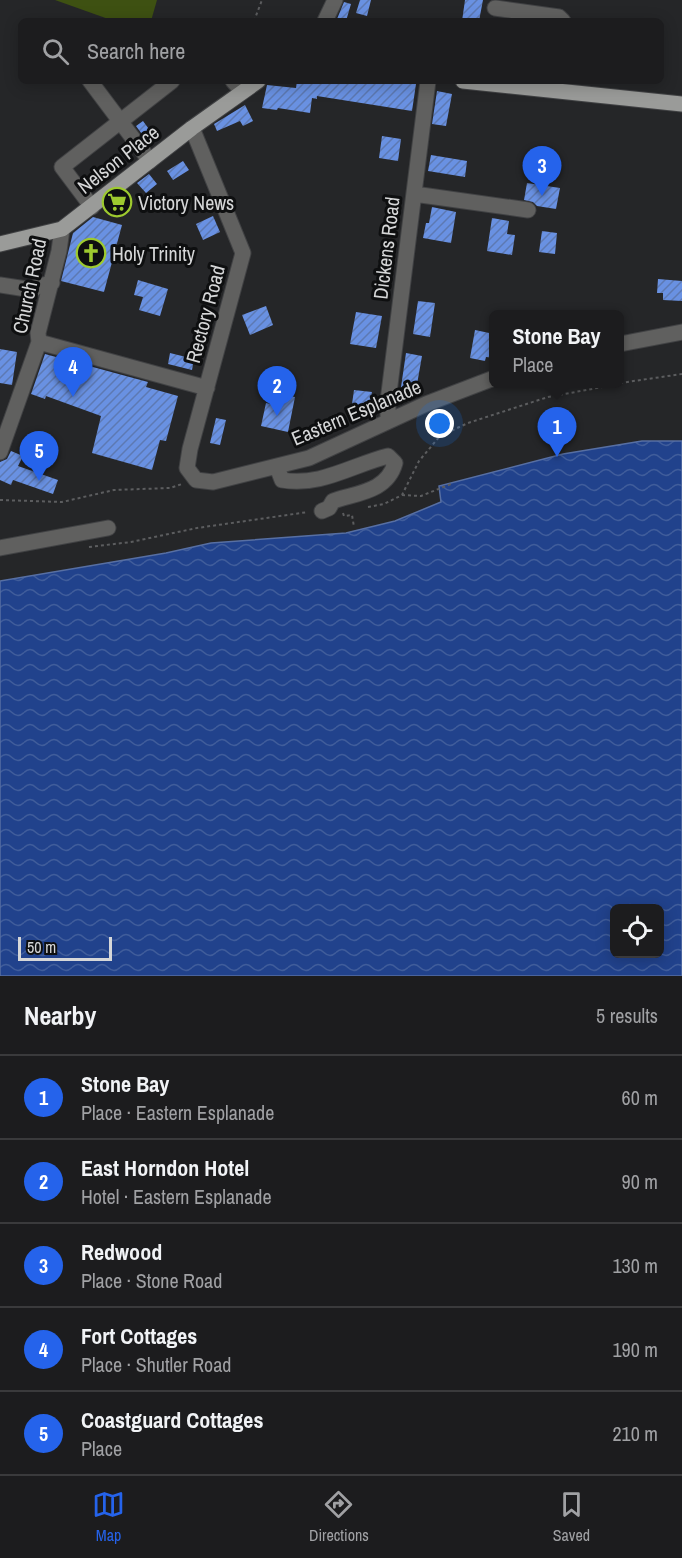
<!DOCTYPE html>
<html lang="en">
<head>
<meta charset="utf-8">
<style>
	:root { --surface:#1c1c1e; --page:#29292b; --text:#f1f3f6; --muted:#a0a1a4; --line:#3a3a3c; --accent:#2563eb }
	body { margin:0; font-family:"Archivo Narrow",sans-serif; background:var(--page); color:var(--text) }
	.controls { position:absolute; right:18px; bottom:18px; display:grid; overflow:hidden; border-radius:9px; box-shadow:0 3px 15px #0003 }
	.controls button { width:54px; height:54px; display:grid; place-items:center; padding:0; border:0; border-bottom:2px solid var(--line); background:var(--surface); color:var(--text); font:30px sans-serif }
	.scale { position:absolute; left:18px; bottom:15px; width:94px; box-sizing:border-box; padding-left:6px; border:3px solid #d6d7d8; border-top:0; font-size:16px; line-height:21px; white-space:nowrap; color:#d6d7d8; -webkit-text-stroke:4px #0e0f10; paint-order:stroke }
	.you { position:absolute; left:440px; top:424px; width:21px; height:21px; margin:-15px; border:4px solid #fff; border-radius:50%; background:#1a73e8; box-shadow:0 0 0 9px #1a73e833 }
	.badge { display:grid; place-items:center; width:39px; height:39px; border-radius:50%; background:var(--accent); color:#fff; font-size:20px; font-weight:700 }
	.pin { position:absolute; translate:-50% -50px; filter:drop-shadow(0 2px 3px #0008) }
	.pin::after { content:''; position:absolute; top:32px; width:21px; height:18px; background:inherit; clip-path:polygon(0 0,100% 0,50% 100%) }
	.popup { position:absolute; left:489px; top:310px; width:135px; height:78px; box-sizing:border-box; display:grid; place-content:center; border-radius:9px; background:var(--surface); filter:drop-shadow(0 2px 4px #0005); font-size:20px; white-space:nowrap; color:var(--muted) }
	.popup b { font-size:22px; color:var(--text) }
	.popup::after { content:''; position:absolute; left:50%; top:100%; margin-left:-12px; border:12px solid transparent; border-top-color:var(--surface) }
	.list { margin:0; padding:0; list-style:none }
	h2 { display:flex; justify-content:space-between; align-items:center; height:78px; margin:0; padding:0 24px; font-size:26px }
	h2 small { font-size:20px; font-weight:400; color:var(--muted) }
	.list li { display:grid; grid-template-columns:39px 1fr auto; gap:18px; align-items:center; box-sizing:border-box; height:84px; padding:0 24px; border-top:2px solid var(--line) }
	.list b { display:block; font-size:22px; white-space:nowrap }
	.list p { margin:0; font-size:20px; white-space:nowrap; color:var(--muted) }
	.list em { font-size:20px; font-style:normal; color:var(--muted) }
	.icon { flex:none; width:33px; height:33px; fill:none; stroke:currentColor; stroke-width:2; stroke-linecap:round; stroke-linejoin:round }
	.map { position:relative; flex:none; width:682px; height:976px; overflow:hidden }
	.search { position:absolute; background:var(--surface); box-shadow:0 3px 15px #0003; left:18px; right:18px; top:18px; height:66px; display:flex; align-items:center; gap:15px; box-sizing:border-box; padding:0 21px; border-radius:9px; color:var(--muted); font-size:22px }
	.sheet { height:498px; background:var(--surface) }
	nav { display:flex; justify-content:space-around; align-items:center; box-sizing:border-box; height:84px; border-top:2px solid var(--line); background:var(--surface); font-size:16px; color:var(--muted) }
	nav a { display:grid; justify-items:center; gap:3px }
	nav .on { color:var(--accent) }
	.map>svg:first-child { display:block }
</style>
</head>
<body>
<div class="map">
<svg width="682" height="976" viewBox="0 0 682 976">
	<defs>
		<pattern id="water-waves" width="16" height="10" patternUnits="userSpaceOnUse" patternTransform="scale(1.5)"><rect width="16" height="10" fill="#21428c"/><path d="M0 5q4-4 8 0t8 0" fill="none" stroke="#405d9b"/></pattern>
		<pattern id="building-hatch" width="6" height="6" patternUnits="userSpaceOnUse" patternTransform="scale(1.5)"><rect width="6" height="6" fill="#6991e2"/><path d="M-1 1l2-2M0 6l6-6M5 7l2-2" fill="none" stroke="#5d79b2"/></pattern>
	</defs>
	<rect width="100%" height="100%" fill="#252628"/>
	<!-- green -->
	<path fill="#3e5112" d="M55,0H157L151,21H114Z"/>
	<!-- water -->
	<path fill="url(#water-waves)" stroke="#576fa3" stroke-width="1.5" fill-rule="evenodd" d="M642,441H682V976H0V581L166,553L211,543L346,533L395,521L441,502L439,486L563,454ZM614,909H660V954H614Z"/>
	<!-- building -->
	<path fill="url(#building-hatch)" d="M360,0H371L367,16L356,13Z
		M465,0H483L479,21H462Z
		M344,2L351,4L346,21L337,19Z
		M297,81H394L416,84L412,111L317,96V99L312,98L310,113L278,108L277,110L262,108L267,85L296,88Z
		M437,91L452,94L446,126L432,124Z
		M245,105L253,121L243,126L240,121L217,131L214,124Z
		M143,121L154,136L147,141L136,126Z
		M382,136L401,139L398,161L379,158Z
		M431,155L467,161L465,177L428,171Z
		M183,161L189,170L173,180L167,171Z
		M149,174L157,184L146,193L137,183Z
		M527,183L560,188L556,209L537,206L533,202L524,200Z
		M122,195L128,203L118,212L110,204Z
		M432,207L456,212L451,243L423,238L426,223H429Z
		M213,216L220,232L203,240L196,224Z
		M93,217L122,225L104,292L61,281L73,233Z
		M492,218L509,221L507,234L515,235L512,255L487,251Z
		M542,231L557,233L555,254L539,252Z
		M658,279L682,281V301L663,300V293H657Z
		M138,280L168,289L160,316L139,310L143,297L134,295Z
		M418,301L435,303L430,337L413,334Z
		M266,306L273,325L250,335L242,315Z
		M356,312L382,316L376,348L350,344Z
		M475,330L494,334V358L486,357L485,361L470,358Z
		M0,349L17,352L12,385L0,383Z
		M170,353L194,359L192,370L168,364Z
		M406,353L422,356L416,390L401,387Z
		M45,354L148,382L146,387L178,396L166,441L160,440L152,470L92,453L101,416L46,396L45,399L31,394Z
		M354,390L372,392L369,414L351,411Z
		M278,394L295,397L288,432L261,426L266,403L276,405Z
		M216,418L226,420L220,445L210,443Z
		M11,451L23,456L18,466L58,480L53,494L13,480L11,485L0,480V462L7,459Z"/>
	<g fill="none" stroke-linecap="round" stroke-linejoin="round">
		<!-- minor casing -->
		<g stroke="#414244" stroke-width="17">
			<path id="minor" d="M495,8L559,17L563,21
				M325,21L335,0
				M90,81L150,161
				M233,81L242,91
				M192,128L243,253L190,449L187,468L196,480L213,482L309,458L426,404L494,378
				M414,194L528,210
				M92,207L62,167L172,81
				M0,285L33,290L38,286L52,283
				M39,342L207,388
				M620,344L682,332
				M388,421V401L428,81
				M0,452L39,342L38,333L59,251L62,229
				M277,467L282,480C320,487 352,465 388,456L395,463C387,492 356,493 333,501L329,508L322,511
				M0,548L108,528"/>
		</g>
		<!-- major casing -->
		<g stroke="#414244" stroke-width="17">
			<path id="major" d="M463,81L682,104
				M0,244L62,229L192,128L258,81"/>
		</g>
		<!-- path -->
		<path stroke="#5c5d5f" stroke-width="2" stroke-dasharray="3 3" stroke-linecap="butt" d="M254,21L262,0
			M620,383L682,374
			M402,495L421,496L451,484
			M0,500L62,502L114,490L170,488L182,484
			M368,507L384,504L402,495L419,461L440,436L468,423L548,397L619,384
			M343,513L344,516L352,515L354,527
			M89,547L131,542L197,528L308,512"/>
		<!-- minor -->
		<use href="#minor" stroke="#60605f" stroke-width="15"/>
		<!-- major -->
		<use href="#major" stroke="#9a9b99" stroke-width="15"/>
	</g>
	<!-- icons -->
	<defs>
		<g id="supermarket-ring" transform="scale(1.5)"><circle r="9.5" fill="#0e0f10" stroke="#9eca2f" stroke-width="1.5"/><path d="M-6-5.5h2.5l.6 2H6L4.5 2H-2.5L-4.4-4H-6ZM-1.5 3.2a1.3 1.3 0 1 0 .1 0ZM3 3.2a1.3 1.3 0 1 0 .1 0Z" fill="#9eca2f"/></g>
		<g id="church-ring" transform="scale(1.5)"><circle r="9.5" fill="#0e0f10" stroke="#9eca2f" stroke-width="1.5"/><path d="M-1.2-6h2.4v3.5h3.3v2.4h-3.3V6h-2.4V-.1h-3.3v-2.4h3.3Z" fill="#9eca2f"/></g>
	</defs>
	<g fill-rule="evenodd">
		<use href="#supermarket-ring" x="117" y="202"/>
		<use href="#church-ring" x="91" y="253"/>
	</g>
	<g text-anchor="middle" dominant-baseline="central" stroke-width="6" stroke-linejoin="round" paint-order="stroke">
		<!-- street labels -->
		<g font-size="20" fill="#d6d7d8" stroke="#0e0f10">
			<text transform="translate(118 159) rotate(-38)">Nelson Place</text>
			<text transform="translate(386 248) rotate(-83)">Dickens Road</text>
			<text transform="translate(29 286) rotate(-78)">Church Road</text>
			<text transform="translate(205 314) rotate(-75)">Rectory Road</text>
			<text transform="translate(356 412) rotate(-23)">Eastern Esplanade</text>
		</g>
		<!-- poi labels -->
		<g font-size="20" fill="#d6d7d8" stroke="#0e0f10" text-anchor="start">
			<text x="138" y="202">Victory News</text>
			<text x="112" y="253">Holy Trinity</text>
		</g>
	</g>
</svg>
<div class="controls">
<button><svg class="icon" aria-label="locate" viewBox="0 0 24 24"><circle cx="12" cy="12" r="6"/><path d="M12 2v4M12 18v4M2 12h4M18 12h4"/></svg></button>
</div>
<div class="scale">50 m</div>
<div class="you"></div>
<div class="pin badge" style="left:557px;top:457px">1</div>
<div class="popup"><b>Stone Bay</b>Place</div>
<div class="pin badge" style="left:277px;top:416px">2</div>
<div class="pin badge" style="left:542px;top:196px">3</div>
<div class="pin badge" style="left:73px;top:397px">4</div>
<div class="pin badge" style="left:39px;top:481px">5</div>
<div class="search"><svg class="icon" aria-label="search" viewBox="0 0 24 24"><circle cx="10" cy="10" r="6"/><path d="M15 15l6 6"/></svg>Search here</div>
</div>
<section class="sheet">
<h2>Nearby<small>5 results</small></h2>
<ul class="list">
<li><span class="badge">1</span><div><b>Stone Bay</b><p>Place · Eastern Esplanade</p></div><em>60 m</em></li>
<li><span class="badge">2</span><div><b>East Horndon Hotel</b><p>Hotel · Eastern Esplanade</p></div><em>90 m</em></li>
<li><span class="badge">3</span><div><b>Redwood</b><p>Place · Stone Road</p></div><em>130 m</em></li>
<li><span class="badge">4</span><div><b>Fort Cottages</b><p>Place · Shutler Road</p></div><em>190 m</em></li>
<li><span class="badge">5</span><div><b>Coastguard Cottages</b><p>Place</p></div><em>210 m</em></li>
</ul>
</section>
<nav>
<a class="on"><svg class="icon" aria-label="map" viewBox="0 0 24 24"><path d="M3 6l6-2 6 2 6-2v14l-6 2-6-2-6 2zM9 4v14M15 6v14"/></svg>Map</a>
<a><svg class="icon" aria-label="directions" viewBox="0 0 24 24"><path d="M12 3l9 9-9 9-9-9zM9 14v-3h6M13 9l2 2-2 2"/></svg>Directions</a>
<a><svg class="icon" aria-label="saved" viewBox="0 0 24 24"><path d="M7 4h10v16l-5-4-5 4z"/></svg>Saved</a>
</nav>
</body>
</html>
